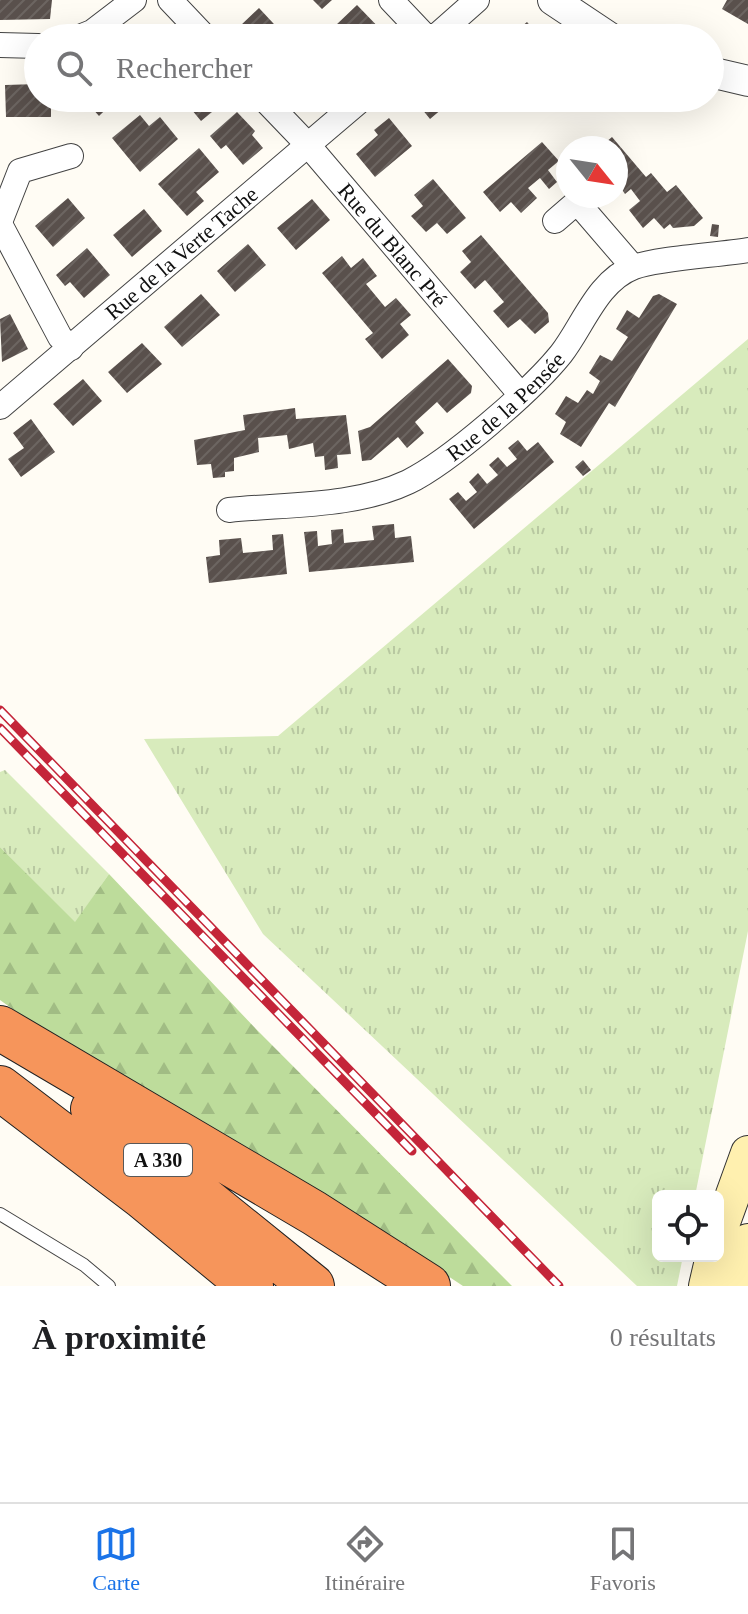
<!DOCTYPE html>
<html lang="fr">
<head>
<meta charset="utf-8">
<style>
	:root { --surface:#fff; --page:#f6f6f6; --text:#202124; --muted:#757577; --line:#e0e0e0; --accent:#1a73e8 }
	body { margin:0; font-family:Georgia,serif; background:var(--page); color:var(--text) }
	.controls { position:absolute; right:24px; bottom:24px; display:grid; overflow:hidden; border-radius:12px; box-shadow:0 8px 32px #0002 }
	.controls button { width:72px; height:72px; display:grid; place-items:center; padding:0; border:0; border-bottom:2px solid var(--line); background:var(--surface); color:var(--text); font:40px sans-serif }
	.compass { position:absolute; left:556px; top:136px; width:72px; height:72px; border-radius:50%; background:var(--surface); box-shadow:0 8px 32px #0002; rotate:120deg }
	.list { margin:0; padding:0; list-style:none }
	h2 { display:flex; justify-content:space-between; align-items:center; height:104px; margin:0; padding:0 32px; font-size:34px }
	h2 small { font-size:26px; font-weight:400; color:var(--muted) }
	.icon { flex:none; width:44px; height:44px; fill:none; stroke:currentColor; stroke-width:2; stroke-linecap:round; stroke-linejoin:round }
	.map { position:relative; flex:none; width:748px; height:1286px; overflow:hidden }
	.search { position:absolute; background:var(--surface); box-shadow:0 8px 32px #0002; left:24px; right:24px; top:24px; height:88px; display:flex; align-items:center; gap:20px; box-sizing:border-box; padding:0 28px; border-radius:44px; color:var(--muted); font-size:30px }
	.sheet { height:216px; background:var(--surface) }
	nav { display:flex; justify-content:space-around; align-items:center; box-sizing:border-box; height:112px; border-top:2px solid var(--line); background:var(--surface); font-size:22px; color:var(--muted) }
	nav a { display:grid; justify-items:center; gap:4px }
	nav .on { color:var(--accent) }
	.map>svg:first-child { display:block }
</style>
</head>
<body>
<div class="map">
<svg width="748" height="1286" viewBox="0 0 748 1286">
	<defs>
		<pattern id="grass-tufts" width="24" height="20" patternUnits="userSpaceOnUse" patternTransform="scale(2)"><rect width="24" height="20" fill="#d8ebbc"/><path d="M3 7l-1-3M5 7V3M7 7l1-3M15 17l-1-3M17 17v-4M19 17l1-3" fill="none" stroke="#b8c8a1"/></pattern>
		<pattern id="forest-firs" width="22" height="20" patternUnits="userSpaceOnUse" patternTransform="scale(2)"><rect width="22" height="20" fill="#bddc9b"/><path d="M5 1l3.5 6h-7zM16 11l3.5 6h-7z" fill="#a1bc84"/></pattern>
		<pattern id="building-hatch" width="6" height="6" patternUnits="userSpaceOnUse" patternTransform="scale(2)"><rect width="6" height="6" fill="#59504c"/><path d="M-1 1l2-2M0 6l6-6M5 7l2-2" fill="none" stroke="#6c6561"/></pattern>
	</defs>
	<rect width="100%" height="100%" fill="#fffcf4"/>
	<!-- grass -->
	<path fill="url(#grass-tufts)" d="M748,339V931L695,1196H658V1256H683L677,1286H637L263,934L144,739L278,736Z
		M5,770L109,874L75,923L0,847V772Z"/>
	<!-- forest -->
	<path fill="url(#forest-firs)" d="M0,847L75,922L109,874L256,1029L512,1286H463L326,1195L53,1038L0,1000Z"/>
	<!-- building -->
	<path fill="url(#building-hatch)" d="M0,0H52L50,19L0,20Z
		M313,0H332L322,9Z
		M727,0H748V24L722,9Z
		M357,5L385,34L381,38H348L336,25Z
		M259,8L287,38H251L240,26Z
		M527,22L541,38H508Z
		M152,28L162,38H141Z
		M38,84V98H51V117H6L5,85Z
		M83,98H118L99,116Z
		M182,98H219L223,103L201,121Z
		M413,98H455L430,119Z
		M531,98H544L546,100L538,106Z
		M237,112L255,131L252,135L263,148L243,165L226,145L221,149L210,136Z
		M140,115L149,126L160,117L178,139L140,172L112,138Z
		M389,118L412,146L375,177L356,154L378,135L374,130Z
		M612,137L646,177L651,173L667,192L676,185L703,218L694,226L673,228L670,224L664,229L654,218L643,228L629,210L640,201L631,189L625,194L616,181V148H599Z
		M542,142L559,161L548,170L557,182L549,189L540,178L528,188L537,198L521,213L511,202L500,212L483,192Z
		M199,148L219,172L196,192L204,201L187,216L158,184Z
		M433,179L466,218L447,234L437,223L426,232L411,216L423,206L414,195Z
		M68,198L85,218L53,247L35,226Z
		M312,199L330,220L296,250L277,228Z
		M144,209L162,231L132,257L113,235Z
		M712,224L719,225L718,237L710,236Z
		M481,235L548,313L549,322L535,334L520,319L508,328L493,311L504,302L485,280L475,289L460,272L471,262L462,251Z
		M248,244L266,265L235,292L217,271Z
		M87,248L110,275L84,298L70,282L65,286L56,275Z
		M342,256L351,268L363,258L377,276L366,284L385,307L396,298L411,315L400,324L409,335L382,359L365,339L373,333L322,273Z
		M201,294L220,315L182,347L164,327Z
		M659,294L677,304L615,407L609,403L581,447L560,434L566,422L555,414L566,396L578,403L587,390L593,394L600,381L589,373L600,355L612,361L628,337L616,329L627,310L639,318L653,296Z
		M10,314L28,349L2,362L0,319Z
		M142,343L162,364L127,393L108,372Z
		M448,359L472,386L471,393L447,413L437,402L415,422L424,433L407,448L398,437L371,460L362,461L358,431L370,427Z
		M83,379L102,401L73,426L53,404Z
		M295,408L296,419L346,415L351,454L337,455L338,468L325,470L324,456L315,457L313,443L289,449L287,435L258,438L259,452L234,458V471L225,472V477L213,478L211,464L197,465L194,440L245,430L243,415Z
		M31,419L55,452L21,477L8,459L24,448L13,433Z
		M518,440L527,451L538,442L554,462L474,529L449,499L458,492L466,501L477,492L469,482L478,473L487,484L498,475L489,465L498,457L507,467L517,459L508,448Z
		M583,460L591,470L583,476L575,467Z
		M394,524L395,538L411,536L414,562L309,572L304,532L317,531L318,546L332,544L331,530L343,529L344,543L374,540L372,526Z
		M283,534L287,574L209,583L206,557L220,555L219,540L241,538L243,553L273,550L272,535Z"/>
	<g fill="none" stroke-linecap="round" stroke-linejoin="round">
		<!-- service casing -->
		<g stroke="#434343" stroke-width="14">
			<path id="service" d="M0,1214L84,1265L109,1286"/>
		</g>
		<!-- minor casing -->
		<g stroke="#434343" stroke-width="26">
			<g id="minor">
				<path d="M170,0L206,38"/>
				<path d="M391,0L427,38"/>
				<path d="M77,38L92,32L134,0"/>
				<path d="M434,38L477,0"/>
				<path d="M0,45L38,46"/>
				<path id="s1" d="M263,98L308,145L520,394"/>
				<path d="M555,221L577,202L633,267"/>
				<path d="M0,222L20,171L71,156"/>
				<path d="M0,224L60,337L71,348"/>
				<path id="s2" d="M0,407L363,98"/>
				<path id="s3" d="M229,510C287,504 355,507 408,482C449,462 532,390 561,354C583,326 597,281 634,267C659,258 718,255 748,250"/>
			</g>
		</g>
		<!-- tertiary casing -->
		<g stroke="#434343" stroke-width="32">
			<path id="tertiary" d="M553,0L610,38
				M710,72L748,81"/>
		</g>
		<!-- secondary casing -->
		<g stroke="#323232" stroke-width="36">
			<path id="secondary" d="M718,1236L748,1153
				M706,1286L713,1256
				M731,1286L748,1241"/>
		</g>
		<!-- motorway casing -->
		<g stroke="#212121" stroke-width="46">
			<path id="motorway" d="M0,1028L314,1213L428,1286
				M0,1088L143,1197L251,1286
				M93,1109L312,1286"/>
		</g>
		<!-- service -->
		<use href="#service" stroke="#fff" stroke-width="12"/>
		<!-- minor -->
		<use href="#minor" stroke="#fff" stroke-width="24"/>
		<!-- tertiary -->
		<use href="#tertiary" stroke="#fff" stroke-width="30"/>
		<!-- secondary -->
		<use href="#secondary" stroke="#fff0af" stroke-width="34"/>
		<!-- motorway -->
		<use href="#motorway" stroke="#f6955b" stroke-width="44"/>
		<!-- rail casing -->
		<g stroke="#c42539" stroke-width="9">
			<path id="rail" d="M0,710L559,1286
				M0,728L412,1151"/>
		</g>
		<!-- rail -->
		<use href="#rail" stroke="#fff" stroke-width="6" stroke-dasharray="18" stroke-linecap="butt"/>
	</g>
	<g text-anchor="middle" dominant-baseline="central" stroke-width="8" stroke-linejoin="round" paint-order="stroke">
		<!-- shield labels -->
		<rect fill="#fff" stroke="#585858" stroke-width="2" x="124" y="1144" width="68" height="32" rx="6"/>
		<g font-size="20" font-weight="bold" fill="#101010">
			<text x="158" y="1160">A 330</text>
		</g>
		<!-- street labels -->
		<g font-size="22" fill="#101010" stroke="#fff">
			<text stroke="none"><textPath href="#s1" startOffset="196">Rue du Blanc Pré</textPath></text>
			<text stroke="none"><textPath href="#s2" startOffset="238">Rue de la Verte Tache</textPath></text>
			<text stroke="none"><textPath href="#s3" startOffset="306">Rue de la Pensée</textPath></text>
		</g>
	</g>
</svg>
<div class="controls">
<button><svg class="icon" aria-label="locate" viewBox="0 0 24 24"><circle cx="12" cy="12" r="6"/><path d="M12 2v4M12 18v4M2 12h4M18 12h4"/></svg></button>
</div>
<svg class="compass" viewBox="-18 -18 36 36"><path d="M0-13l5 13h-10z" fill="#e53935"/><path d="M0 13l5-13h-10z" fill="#757577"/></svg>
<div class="search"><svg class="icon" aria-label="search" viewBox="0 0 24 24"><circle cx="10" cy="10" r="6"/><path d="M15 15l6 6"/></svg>Rechercher</div>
</div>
<section class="sheet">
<h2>À proximité<small>0 résultats</small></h2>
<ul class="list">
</ul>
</section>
<nav>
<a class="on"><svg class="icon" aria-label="map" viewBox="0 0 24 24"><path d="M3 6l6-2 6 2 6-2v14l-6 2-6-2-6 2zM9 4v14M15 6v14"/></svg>Carte</a>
<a><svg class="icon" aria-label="directions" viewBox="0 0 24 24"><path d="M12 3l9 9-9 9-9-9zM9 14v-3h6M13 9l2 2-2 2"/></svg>Itinéraire</a>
<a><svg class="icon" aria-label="saved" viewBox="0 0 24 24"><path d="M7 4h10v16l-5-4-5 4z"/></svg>Favoris</a>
</nav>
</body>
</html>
